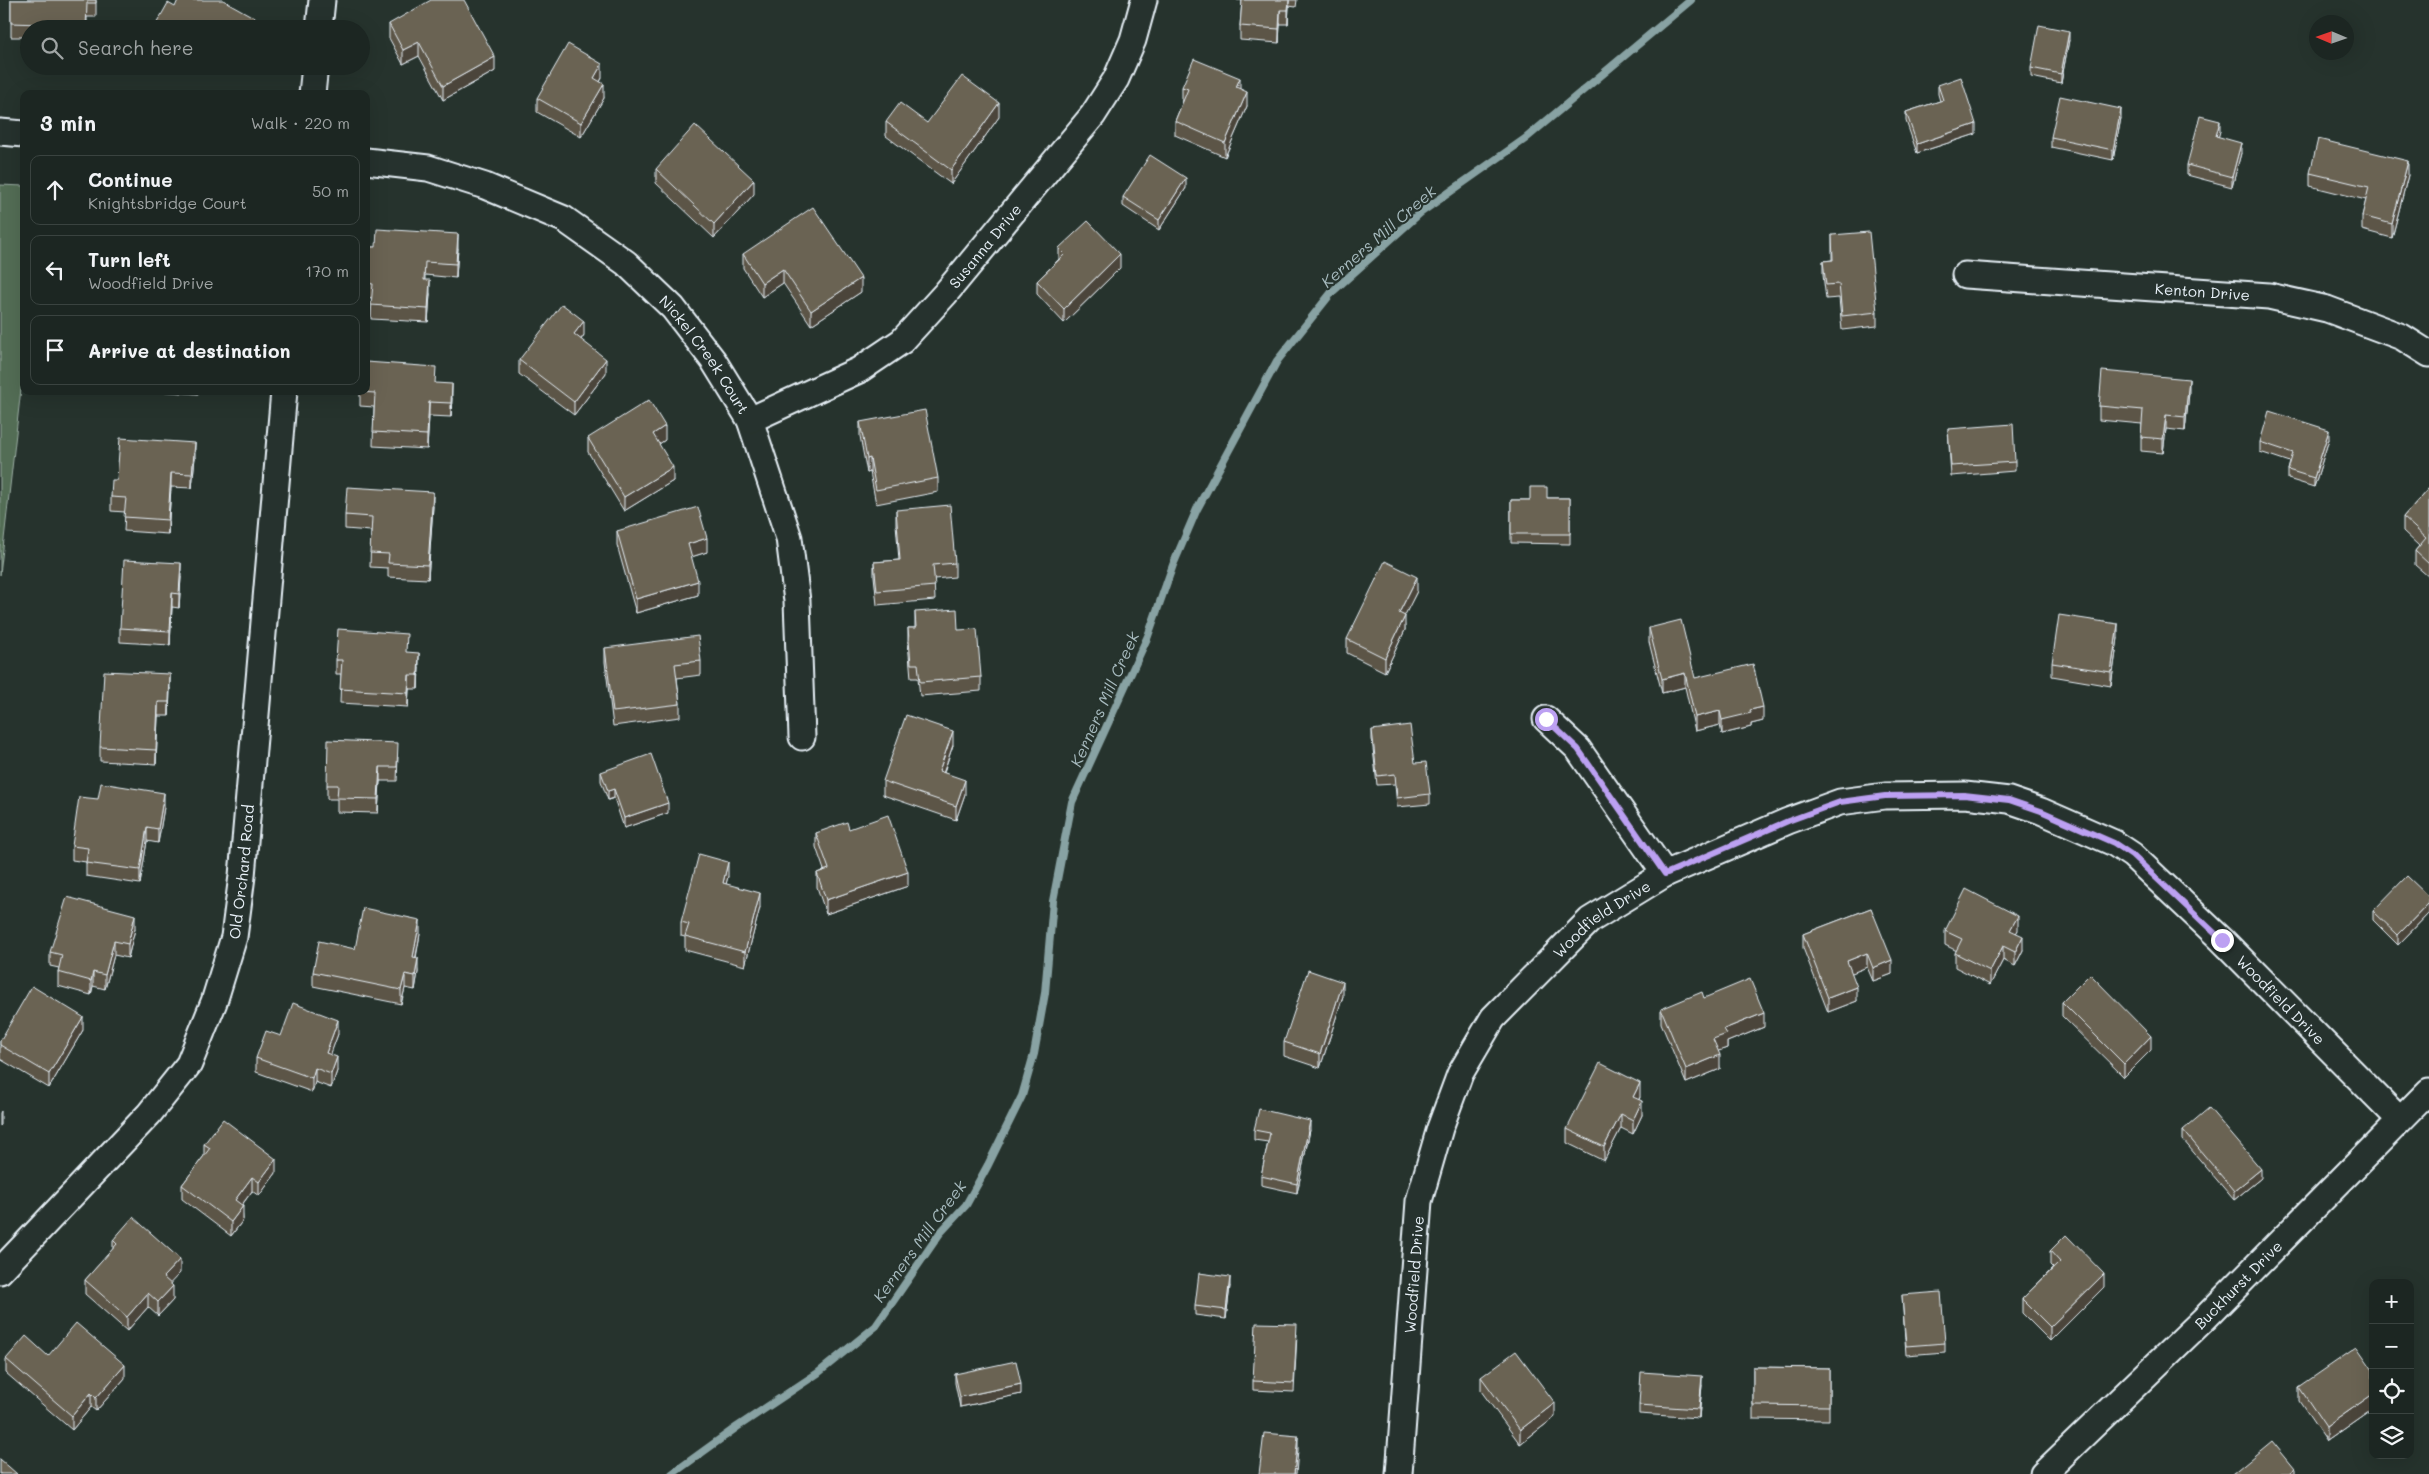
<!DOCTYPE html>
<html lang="en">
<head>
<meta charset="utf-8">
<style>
	:root { --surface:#1c2622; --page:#29322f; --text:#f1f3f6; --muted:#a0a5a5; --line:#3a4340 }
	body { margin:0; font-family:Mali,sans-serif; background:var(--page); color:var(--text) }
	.controls { position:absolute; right:15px; bottom:15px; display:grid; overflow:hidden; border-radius:10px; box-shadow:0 5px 20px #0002 }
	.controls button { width:45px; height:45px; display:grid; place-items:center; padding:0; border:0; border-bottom:1px solid var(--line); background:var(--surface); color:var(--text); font:25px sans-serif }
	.compass { position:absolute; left:2309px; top:15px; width:45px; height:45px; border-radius:50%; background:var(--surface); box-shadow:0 5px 20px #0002; rotate:272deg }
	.stop { position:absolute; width:15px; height:15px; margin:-11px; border:4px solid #bca0f2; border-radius:50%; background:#fff }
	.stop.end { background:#bca0f2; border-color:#fff; box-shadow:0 1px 5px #0008 }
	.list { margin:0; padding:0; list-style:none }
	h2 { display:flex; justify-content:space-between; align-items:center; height:65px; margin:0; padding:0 20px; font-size:21px }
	h2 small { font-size:16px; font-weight:400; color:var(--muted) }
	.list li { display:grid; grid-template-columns:32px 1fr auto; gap:15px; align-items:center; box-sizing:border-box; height:70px; margin:0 10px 10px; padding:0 10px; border:1px solid var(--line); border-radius:10px }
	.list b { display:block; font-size:19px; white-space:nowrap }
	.list p { margin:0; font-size:16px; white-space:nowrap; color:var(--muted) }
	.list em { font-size:16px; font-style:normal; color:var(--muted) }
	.icon { flex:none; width:28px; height:28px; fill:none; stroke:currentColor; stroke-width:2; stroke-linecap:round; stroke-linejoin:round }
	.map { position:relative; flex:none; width:2429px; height:1474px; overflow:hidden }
	.search { position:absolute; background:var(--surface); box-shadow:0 5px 20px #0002; left:20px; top:20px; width:350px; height:55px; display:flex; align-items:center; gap:12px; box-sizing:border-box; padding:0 18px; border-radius:28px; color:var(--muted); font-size:19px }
	.panel { position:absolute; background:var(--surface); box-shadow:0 5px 20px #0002; left:20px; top:90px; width:350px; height:305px; border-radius:10px }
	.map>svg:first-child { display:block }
</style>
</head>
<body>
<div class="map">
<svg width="2429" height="1474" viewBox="0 0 2429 1474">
	<rect width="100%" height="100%" fill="#26332d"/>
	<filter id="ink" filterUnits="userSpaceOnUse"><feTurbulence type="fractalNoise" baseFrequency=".02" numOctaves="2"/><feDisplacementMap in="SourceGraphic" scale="10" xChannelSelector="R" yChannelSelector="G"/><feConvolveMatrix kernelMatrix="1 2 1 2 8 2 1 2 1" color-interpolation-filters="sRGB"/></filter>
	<g filter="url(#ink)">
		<!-- green -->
		<path fill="#526d54" stroke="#9dafa6" d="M0,185L24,186V362L0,575Z"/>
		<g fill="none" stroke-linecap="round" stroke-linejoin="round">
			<!-- stream -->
			<path stroke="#88a2a3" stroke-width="8" d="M672,1474L737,1427L818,1373L876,1326L940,1233L966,1205L988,1165L1022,1096L1034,1054L1045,993L1053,901L1072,802L1148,636L1173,565L1197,509L1277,361L1332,292L1420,213L1525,139L1691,0"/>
			<!-- street casing -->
			<g stroke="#e8f1f8" stroke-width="29">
				<g id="street">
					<path d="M319,29L322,0"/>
					<path d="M312,94L315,66"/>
					<path d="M0,132L24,134"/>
					<path id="s1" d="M366,161L428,168L485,186L564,219L626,263L673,308L713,360L750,420L789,538L797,601L802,737"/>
					<path id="s2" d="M1965,275L2269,296L2327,309L2402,337L2429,354"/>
					<path id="s3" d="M750,420L859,370L902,341L945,294L1093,115L1116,79L1133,40L1144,0"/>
					<path d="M1546,719L1578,749L1665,874"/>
					<path id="s4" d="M0,1271L149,1114L189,1064L214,1002L234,937L242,876L284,391"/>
					<path id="s5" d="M1399,1474L1419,1201L1440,1128L1460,1074L1493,1018L1590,920L1665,874L1788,821L1840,802L1885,796L1965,795L2009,800L2041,811L2114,843L2132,855L2222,940L2400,1120"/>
					<path id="s6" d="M2043,1474L2205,1318L2429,1091"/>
				</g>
			</g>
			<!-- street -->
			<use href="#street" stroke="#26332d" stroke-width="25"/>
		</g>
		<!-- wall -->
		<path fill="#5c5547" stroke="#e8f1f8" d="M11,0H96V17H87V29H29V37H11Z
			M1237,0H1297L1296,7L1289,6L1288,24H1280L1279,43L1240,40V26L1242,0Z
			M389,24L495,71L443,100L419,56L403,64L389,38Z
			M2069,40L2061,83L2031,77V68Z
			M196,66H203L202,69Z
			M602,78L600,82L604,98L581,137L537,112V98Z
			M1938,85L1976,134L1917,153L1906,121V112L1940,101L1938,94Z
			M1182,87L1240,89L1247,106L1225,157L1175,135V121L1183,101H1182Z
			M999,117L951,184L886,136V122L927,123Z
			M2121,118L2113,160L2051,147V137Z
			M2220,131L2218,137L2241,153L2232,187L2187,175V165Z
			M656,169L754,194L714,238L656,183Z
			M2310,173L2408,175L2392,238L2362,230V216L2366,200L2310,186Z
			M1186,188L1159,230L1123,206V197Z
			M1832,235L1877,312V326L1842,330L1839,298L1826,299L1823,275V261L1832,260Z
			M366,247L458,248L456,278L425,275V280L430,294L428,322L371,319L372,298L366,297Z
			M1059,248L1120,268L1064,323L1037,294V281L1059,259Z
			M743,254L861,292L811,325L783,283L762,297L743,268Z
			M584,335L581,340L606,373L574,415L519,374V360Z
			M436,383L452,398L451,417L429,416L427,449L373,446L374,407L360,406V391Z
			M154,391H199L198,394Z
			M2189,393L2185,431L2166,429L2163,453L2141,451V437L2142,424L2099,420V406Z
			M860,422L938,478V492L876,504L870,472L867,473L860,436Z
			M1948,429L2015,462V471L1951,476Z
			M588,438L665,440L659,444L673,481L624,511L588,452Z
			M2329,439L2314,487L2288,479V470L2290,462L2260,452V442Z
			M195,457L192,488L171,487L168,534L124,531L125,512L111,511V497L117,480Z
			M2429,488V577L2415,565V551L2419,546L2403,531V517Z
			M1547,498H1570V544L1511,543V500H1530Z
			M433,506L428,579L388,577V568L370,567L371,531L345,529V515Z
			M896,510L955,563V577L934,579L935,600L877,605L874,576V562L899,560L896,524Z
			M617,531L707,552L691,557L698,595L636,613L617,545Z
			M181,577L179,608L172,607L170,645L120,642V628Z
			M1417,591L1404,616L1405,630L1385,672L1347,653V639Z
			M915,612L958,630L981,677V691L920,696L918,678H911L908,642V628H915Z
			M1649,628L1695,678L1763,721L1751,724V727L1722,734L1720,725L1695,731L1685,687L1662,693L1649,642Z
			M2118,638L2111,686L2052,676V663Z
			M605,648L701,661V675L677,678L680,704V717L613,726L605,662Z
			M406,652L419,667L418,689H409L408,707L340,703L341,674H336V660Z
			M170,688L169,716H158L156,764L100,761V747Z
			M1372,730L1415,763L1430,794V804L1397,807L1395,784L1377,785L1372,739Z
			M953,745L944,772L965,794L956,820L883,795V781Z
			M398,757L397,781H380L378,813L337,812V799H327V785Z
			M601,772L668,813L624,828L614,798L608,800L601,781Z
			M98,799L164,807L158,843L147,841L140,884L86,876V862L72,860V846Z
			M849,829L908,886L826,914L817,887V873L824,870L816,847V833Z
			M728,876L726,884L760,907L745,966L685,950V937L681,936V922Z
			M2429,897V913L2398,945L2373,920V911Z
			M1871,908L1892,974L1873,981L1867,967L1851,973L1857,1001L1828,1012L1803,948V934Z
			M135,929L128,958L114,955L105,989L93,986L91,995L58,986V972L59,968L50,966V952Z
			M2018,930L2016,933L2023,950L2015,966L2003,960L1990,985L1955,967V953L1957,951L1945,945V931Z
			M420,934L416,958L418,972L415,990L405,988L401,1004L313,986V972L355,949Z
			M1343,996L1320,1068L1284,1056V1042Z
			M1704,998L1764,1027L1727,1042V1048L1718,1051L1720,1069L1686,1083L1661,1023V1009Z
			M2062,1002L2151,1050L2124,1077L2062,1016Z
			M83,1030L49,1088L0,1059V1041Z
			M338,1034L330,1055L337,1071L331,1088L315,1082L312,1092L256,1072V1058Z
			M1640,1097L1639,1100L1642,1115L1633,1134L1621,1128L1604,1161L1567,1143V1129Z
			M1254,1130H1310L1297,1193L1261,1185V1176L1268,1142L1254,1140Z
			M2183,1130L2261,1178L2234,1200L2183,1140Z
			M204,1144L276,1173L259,1196L252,1191L242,1205L243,1220L231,1236L182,1199V1185L204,1156Z
			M113,1240L180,1273L170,1283L173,1300L158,1316L148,1307L127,1331L85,1294V1280L113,1249Z
			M2050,1251L2104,1287L2050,1341L2022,1313V1299L2053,1268L2050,1265Z
			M1230,1286L1226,1319L1195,1315V1306Z
			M1902,1295L1945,1343V1352L1906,1355Z
			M1297,1334L1294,1392L1253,1390V1381Z
			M48,1356L125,1378L96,1411L91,1407L72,1430L6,1373V1359Z
			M1753,1367L1829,1368V1420L1753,1419Z
			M2373,1370V1408L2326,1441L2299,1401V1387Z
			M955,1374L1021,1394L960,1407L955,1383Z
			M1481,1377L1555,1417L1520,1444L1481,1391Z
			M1702,1385L1699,1418L1639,1414V1405Z"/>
		<!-- shaded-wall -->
		<path fill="#4b453a" stroke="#e8f1f8" d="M1289,0V6L1288,24V10Z
			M1280,10V24L1279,43V29Z
			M257,19V29H252Z
			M2069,31V40L2061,83V74Z
			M419,42V56L403,64V50Z
			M495,57V71L443,100V86Z
			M602,64V78L594,92V78Z
			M1240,78V92L1236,87Z
			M604,84V98L581,137V123Z
			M1247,92V106L1225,157V143Z
			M999,103V117L951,184V170Z
			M2121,109V118L2113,160V150Z
			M2220,121V131L2216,146V136Z
			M1976,124V134L1917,153V144Z
			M2241,143V153L2232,187V177Z
			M2408,161V175L2392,238V224Z
			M1186,178V188L1159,230V220Z
			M754,180V194L714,238V224Z
			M458,234V248L456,278V264Z
			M1120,254V268L1064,323V309Z
			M783,269V283L762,297V283Z
			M861,278V292L811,325V311Z
			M430,280V294L428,322V309Z
			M584,321V335L574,348V334Z
			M606,359V373L574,415V402Z
			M2189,379V393L2185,431V417Z
			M452,384V398L451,417V403Z
			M429,402V416L427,449V435Z
			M2166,415V429L2163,453V439Z
			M665,426V440L653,448V434Z
			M2329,430V439L2314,487V478Z
			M195,443V457L192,488V474Z
			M870,458V472L867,473V459Z
			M673,467V481L624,511V497Z
			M171,473V487L168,534V520Z
			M433,492V506L428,579V565Z
			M707,538V552L688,558V544Z
			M181,563V577L179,608V594Z
			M1417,577V591L1399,627V613Z
			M698,581V595L636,613V599Z
			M172,593V607L170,645V631Z
			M1405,616V630L1385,672V658Z
			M2118,624V638L2111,686V672Z
			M419,653V667L418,689V675Z
			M1685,673V687L1662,693V679Z
			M170,674V688L169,716V702Z
			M409,675V689L408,707V693Z
			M158,702V716L156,764V750Z
			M1763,707V721L1751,724V727L1722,734V720L1750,710Z
			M1720,711V725L1695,731V717Z
			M953,731V745L939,785V771Z
			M380,767V781L378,813V799Z
			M965,780V794L956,820V806Z
			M614,789V798L608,800V791Z
			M164,793V807L158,843V829Z
			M668,803V813L624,828V818Z
			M147,827V841L140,884V870Z
			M728,862V876L723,897V883Z
			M908,872V886L826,914V900Z
			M760,893V907L745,966V952Z
			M2429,903V913L2398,945V935Z
			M135,915V929L128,958V944Z
			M2018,916V930L2010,944V930Z
			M420,920V934L413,971V957Z
			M2023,936V950L2015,966V952Z
			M114,941V955L105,989V975Z
			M2003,946V960L1990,985V971Z
			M1867,953V967L1847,975V961Z
			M418,958V972L415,990V976Z
			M1892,960V974L1873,981V968Z
			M93,972V986L91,995V981Z
			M405,974V988L401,1004V990Z
			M1343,982V996L1320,1068V1054Z
			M1857,987V1001L1828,1012V998Z
			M1764,1013V1027L1727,1042V1048L1713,1053V1039L1724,1029Z
			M83,1017V1030L49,1088V1074Z
			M338,1020V1034L326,1067V1053Z
			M2151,1036V1050L2124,1077V1064Z
			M1720,1055V1069L1686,1083V1069Z
			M337,1057V1071L331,1088V1074Z
			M315,1068V1082L312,1092V1078Z
			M1640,1083V1097L1633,1111V1097Z
			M1642,1101V1115L1633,1134V1120Z
			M1,1111V1125L0,1126V1113Z
			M1621,1114V1128L1604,1161V1147Z
			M1310,1121V1130L1297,1193V1184Z
			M276,1159V1173L259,1196V1182Z
			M2261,1169V1178L2234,1200V1191Z
			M252,1177V1191L235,1214V1200Z
			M243,1206V1220L231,1236V1222Z
			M180,1259V1273L163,1291V1277Z
			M2104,1274V1287L2050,1341V1327Z
			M1230,1277V1286L1226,1319V1310Z
			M173,1286V1300L158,1316V1302Z
			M148,1293V1307L127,1331V1317Z
			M125,1365V1378L96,1411V1398Z
			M1702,1376V1385L1699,1418V1409Z
			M1021,1384V1394L960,1407V1397Z
			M91,1393V1407L72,1430V1416Z
			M2373,1394V1408L2326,1441V1427Z
			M1555,1403V1417L1520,1444V1430Z
			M1298,1436V1450L1296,1474H1294Z
			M2295,1469V1474H2289Z"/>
		<!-- building -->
		<path fill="#6b6353" stroke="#e8f1f8" d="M11,0H96V3H87L86,29H71V25L11,23Z
			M178,0H223L257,19L252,29H155L154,28L168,3L175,7Z
			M431,0H464L495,57L443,86L419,42L403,50L389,24Z
			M1242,0H1289L1288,10H1280L1279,29L1240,26Z
			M2039,25L2069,31L2061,74L2031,68Z
			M568,44L602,64L594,78L604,84L581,123L537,98Z
			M1194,59L1240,78L1236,87L1247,92L1225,143L1175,121L1188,89L1182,87Z
			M962,76L999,103L951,170L886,122L900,103L927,123Z
			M1961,77L1976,124L1917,144L1906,112L1943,100L1938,85Z
			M2060,96L2121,109L2113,150L2051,137Z
			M2200,116L2220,121L2216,136L2241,143L2232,177L2187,165Z
			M695,125L754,180L714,224L656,169Z
			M2318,139L2408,161L2392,224L2362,216L2369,187L2310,173Z
			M1150,155L1186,178L1159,220L1123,197Z
			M813,207L861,278L811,311L783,269L762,283L743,254Z
			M1088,221L1120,254L1064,309L1037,281L1065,254L1059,248Z
			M377,229L458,234L456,264L425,262L424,280H430L428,309L371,305L373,284L366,283V247H376Z
			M1869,232L1877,312L1842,316L1839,284L1826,285L1823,261L1833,260L1832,235Z
			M562,304L584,321L574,334L606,359L574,402L519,360Z
			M366,362L436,367L435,383L452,384L451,403L429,402L427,435L373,432L375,393L360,392V391H366Z
			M2102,371L2189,379L2185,417L2166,415L2163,439L2141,437L2143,410L2099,406Z
			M649,400L665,426L653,434L673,467L624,497L588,438Z
			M925,410L938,478L876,490L870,458L867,459L860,422Z
			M2269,411L2329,430L2314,478L2288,470L2293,453L2260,442Z
			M2013,424L2015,462L1951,466L1948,429Z
			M120,438L195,443L192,474L171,473L168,520L124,517L126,498L111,497L112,480H117Z
			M347,487L433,492L428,565L388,563L389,554L370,553L372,517L345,515Z
			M1530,487H1547V498H1570V534H1511V500H1530Z
			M2429,488V564L2415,551L2426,538L2403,517Z
			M950,505L955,563L933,565L935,586L877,591L874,562L900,560L896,510Z
			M698,507L707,538L688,544L698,581L636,599L617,531Z
			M124,560L181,563L179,594L172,593L170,631L120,628Z
			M1385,561L1417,577L1399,613L1405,616L1385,658L1347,639Z
			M957,609L958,630L977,629L981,677L920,682L918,664H911L908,628H916L915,612Z
			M2059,615L2118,624L2111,672L2052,663Z
			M1681,620L1695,678L1753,664L1763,707L1750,710L1751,713L1722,720L1720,711L1695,717L1685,673L1662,679L1649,628Z
			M338,629L407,634L406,652L419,653L418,675H409L408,693L340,689L342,660H336Z
			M698,636L701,661L675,664L680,704L613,712L605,648Z
			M104,671L170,674L169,702H158L156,750L100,747Z
			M906,715L953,731L939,771L965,780L956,806L883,781Z
			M1410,725L1415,763L1426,762L1430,794L1397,798L1395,774L1377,776L1372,730Z
			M328,740L398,743L397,767H380L378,799L337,798L338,785H327Z
			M651,754L668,803L624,818L614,789L608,791L601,772Z
			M101,783L164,793L158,829L147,827L140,870L86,863L88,848L72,846L79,797L98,799Z
			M888,815L908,872L826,900L817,873L829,869L816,833L847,822L849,829Z
			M699,854L728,862L723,883L760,893L745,952L685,936L689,924L681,922Z
			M2407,876L2429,897V903L2398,935L2373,911Z
			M1966,889L2018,916L2010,930L2023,936L2015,952L2003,946L1990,971L1955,953L1962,939L1945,931Z
			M67,897L135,915L128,944L114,941L105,975L93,972L91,981L58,972L62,955L50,952Z
			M363,908L420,920L413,957L418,958L415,976L405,974L401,990L313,972L319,941L355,949Z
			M1871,908L1892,960L1873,968L1867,953L1847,961L1857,987L1828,998L1803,934Z
			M1308,970L1343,982L1320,1054L1284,1042Z
			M2090,974L2151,1036L2124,1064L2062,1002Z
			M1750,979L1764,1013L1724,1029L1727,1034L1713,1039L1720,1055L1686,1069L1661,1009L1702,992L1704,998Z
			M32,986L83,1017L49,1074L0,1045V1041Z
			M293,1003L338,1020L326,1053L337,1057L331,1074L315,1068L312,1078L256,1058L266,1031L281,1036Z
			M1600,1063L1640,1083L1633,1097L1642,1101L1633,1120L1621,1114L1604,1147L1567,1129Z
			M2209,1108L2261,1169L2234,1191L2183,1130Z
			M1259,1109L1310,1121L1297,1184L1261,1176L1270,1133L1254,1130Z
			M223,1119L276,1159L259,1182L252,1177L235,1200L243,1206L231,1222L182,1185L210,1148L204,1144Z
			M133,1217L180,1259L163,1277L173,1286L158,1302L148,1293L127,1317L85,1280L117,1244L113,1240Z
			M2066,1235L2104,1274L2050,1327L2022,1299L2060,1262L2050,1251Z
			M1199,1273L1230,1277L1226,1310L1195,1306Z
			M1941,1292L1945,1343L1906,1346L1902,1295Z
			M76,1323L125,1365L96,1398L91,1393L72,1416L6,1359L26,1336L48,1356Z
			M1256,1323L1297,1324L1294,1383L1253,1381Z
			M2357,1347L2373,1370V1394L2326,1427L2299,1387Z
			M1516,1351L1555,1403L1520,1430L1481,1377Z
			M1016,1361L1021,1384L960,1397L955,1374Z
			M1753,1367L1829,1368V1406L1753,1405Z
			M1641,1372L1702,1376L1699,1409L1639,1405Z
			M1264,1433L1298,1436L1294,1474H1259Z
			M2272,1441L2295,1469L2289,1474H2232Z
			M0,1459L17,1474H0Z"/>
	</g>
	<g fill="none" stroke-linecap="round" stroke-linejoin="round" filter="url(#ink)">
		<!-- route -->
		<path stroke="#bca0f2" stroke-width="6" d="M1546,719L1578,749L1665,874L1788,821L1840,802L1885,796L1964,795L2009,800L2041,811L2114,843L2132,855L2222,940"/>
	</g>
	<g text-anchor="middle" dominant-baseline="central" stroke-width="4" stroke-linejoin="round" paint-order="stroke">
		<!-- street labels -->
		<g font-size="15" fill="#e8f1f8" stroke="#26332d">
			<text stroke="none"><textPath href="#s3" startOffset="298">Susanna Drive</textPath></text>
			<text stroke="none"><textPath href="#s2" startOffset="238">Kenton Drive</textPath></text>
			<text stroke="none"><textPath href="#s1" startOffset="405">Nickel Creek Court</textPath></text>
			<text stroke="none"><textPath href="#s4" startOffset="481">Old Orchard Road</textPath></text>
			<text stroke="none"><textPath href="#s5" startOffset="620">Woodfield Drive</textPath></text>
			<text stroke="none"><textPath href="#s5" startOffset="1400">Woodfield Drive</textPath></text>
			<text stroke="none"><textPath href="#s5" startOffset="200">Woodfield Drive</textPath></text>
			<text stroke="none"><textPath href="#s6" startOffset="272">Buckhurst Drive</textPath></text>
		</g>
		<!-- water labels -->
		<g font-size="16" font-style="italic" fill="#a8bcc0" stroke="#26332d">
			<text transform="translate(1378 236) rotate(-41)">Kerners Mill Creek</text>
			<text transform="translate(1104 699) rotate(-66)">Kerners Mill Creek</text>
			<text transform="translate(919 1241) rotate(-54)">Kerners Mill Creek</text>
		</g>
	</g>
</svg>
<div class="controls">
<button>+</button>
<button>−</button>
<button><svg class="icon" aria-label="locate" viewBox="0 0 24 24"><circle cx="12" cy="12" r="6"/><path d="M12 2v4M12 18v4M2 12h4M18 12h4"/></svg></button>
<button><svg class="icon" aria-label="layers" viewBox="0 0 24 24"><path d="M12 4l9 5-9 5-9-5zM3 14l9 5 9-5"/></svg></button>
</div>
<svg class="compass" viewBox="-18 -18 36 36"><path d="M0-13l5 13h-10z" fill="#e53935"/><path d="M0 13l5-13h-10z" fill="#a0a5a5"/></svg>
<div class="stop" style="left:1546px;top:719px"></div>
<div class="stop end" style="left:2222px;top:940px"></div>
<div class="search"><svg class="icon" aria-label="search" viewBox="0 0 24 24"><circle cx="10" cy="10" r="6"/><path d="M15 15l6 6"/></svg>Search here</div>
<section class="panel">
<h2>3 min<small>Walk · 220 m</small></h2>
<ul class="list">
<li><svg class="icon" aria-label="ahead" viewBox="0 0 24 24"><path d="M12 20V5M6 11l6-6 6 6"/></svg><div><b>Continue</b><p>Knightsbridge Court</p></div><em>50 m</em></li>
<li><svg class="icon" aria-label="left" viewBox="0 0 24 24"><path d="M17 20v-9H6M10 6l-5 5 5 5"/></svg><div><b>Turn left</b><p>Woodfield Drive</p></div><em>170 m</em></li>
<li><svg class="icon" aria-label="arrive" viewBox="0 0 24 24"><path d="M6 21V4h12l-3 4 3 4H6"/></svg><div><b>Arrive at destination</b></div></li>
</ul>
</section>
</div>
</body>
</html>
